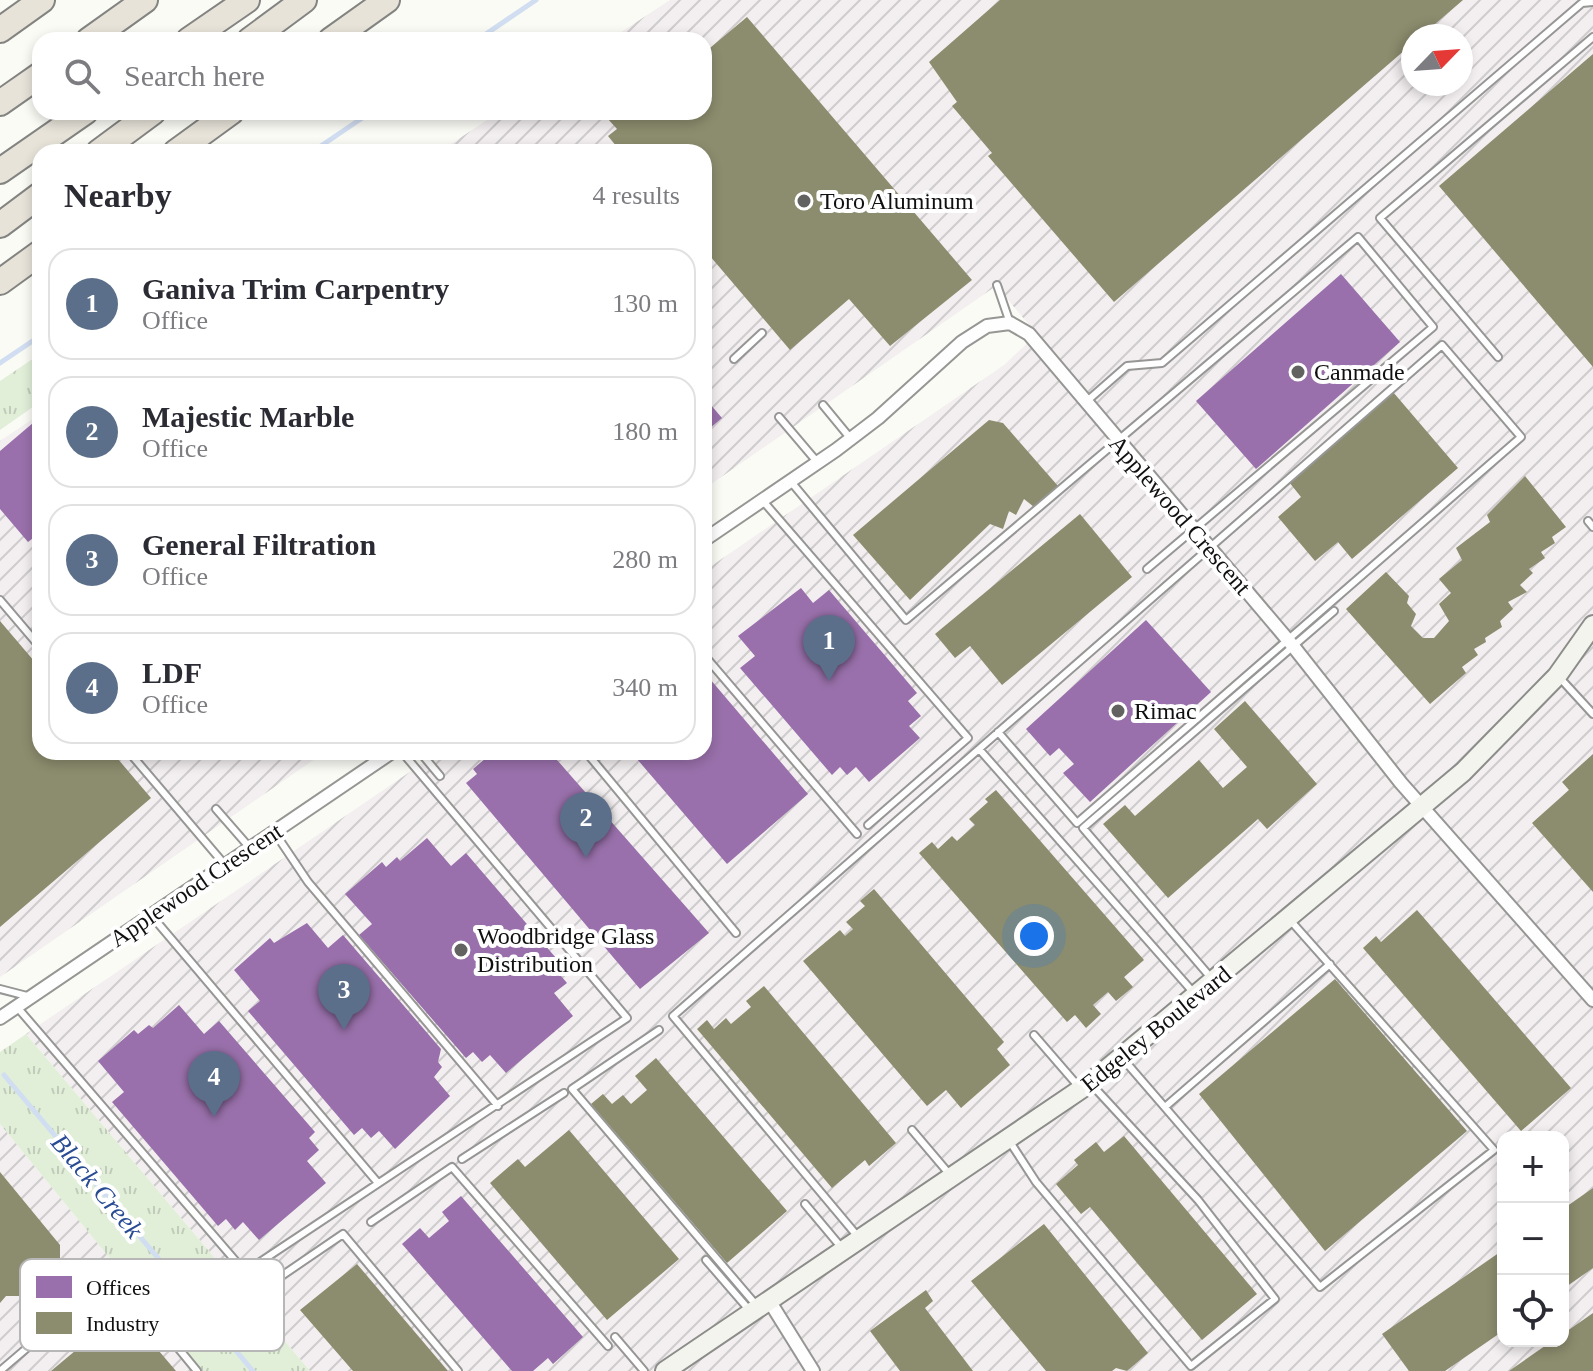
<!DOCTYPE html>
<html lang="en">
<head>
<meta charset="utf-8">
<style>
	:root { --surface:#fff; --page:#f2f2f3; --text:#2b2b33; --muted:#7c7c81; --line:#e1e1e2; --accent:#626260 }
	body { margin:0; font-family:"Times New Roman",serif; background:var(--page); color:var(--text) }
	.controls { position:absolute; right:24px; bottom:24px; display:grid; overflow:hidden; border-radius:16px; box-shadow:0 4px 12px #0003 }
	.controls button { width:72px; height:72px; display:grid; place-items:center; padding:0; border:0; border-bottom:2px solid var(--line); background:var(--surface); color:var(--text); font:40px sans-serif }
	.compass { position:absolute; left:1401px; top:24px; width:72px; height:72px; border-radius:50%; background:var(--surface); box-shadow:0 4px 12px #0003; rotate:65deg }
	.you { position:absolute; left:1034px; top:936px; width:28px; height:28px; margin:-20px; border:6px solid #fff; border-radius:50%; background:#1a73e8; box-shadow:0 0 0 12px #1a73e833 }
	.badge { display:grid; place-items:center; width:52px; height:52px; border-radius:50%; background:var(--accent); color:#fff; font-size:26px; font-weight:700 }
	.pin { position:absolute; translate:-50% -66px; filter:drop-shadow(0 2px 4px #0008) }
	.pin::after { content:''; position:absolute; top:42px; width:28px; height:24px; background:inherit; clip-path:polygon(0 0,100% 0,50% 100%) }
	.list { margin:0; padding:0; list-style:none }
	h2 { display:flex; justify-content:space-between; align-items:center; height:104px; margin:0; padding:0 32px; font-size:34px }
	h2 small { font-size:26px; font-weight:400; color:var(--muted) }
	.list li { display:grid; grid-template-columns:52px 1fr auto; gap:24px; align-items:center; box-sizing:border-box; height:112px; margin:0 16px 16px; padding:0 16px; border:2px solid var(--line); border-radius:24px }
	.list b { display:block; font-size:30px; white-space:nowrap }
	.list p { margin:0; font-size:26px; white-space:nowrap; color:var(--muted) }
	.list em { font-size:26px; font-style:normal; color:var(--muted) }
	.icon { flex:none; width:44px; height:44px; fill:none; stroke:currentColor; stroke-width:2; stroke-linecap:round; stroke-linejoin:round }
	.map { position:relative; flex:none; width:1593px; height:1371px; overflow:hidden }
	.search { position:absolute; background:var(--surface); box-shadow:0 4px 12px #0003; left:32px; top:32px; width:680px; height:88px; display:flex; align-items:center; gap:20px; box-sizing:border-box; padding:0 28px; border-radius:24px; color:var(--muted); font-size:30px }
	.panel { position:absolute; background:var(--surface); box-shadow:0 4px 12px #0003; left:32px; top:144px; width:680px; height:616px; border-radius:24px }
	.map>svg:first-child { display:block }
</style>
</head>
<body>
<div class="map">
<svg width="1593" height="1371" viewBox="0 0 1593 1371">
	<defs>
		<pattern id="industrial-furrows" width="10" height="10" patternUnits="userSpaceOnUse" patternTransform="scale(2)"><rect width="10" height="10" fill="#f3eff0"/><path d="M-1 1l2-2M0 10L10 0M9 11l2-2" fill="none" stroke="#cfcccd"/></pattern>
		<pattern id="grass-tufts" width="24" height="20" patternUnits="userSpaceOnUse" patternTransform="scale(2)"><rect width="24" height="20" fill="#e1efd9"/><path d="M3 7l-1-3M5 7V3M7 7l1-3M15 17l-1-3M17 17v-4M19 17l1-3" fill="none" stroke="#c0ccb9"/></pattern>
	</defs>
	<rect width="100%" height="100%" fill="#fbfbf6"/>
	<!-- industrial -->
	<path fill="url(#industrial-furrows)" fill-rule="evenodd" d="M670,0H1593V1371H310L26,1034L439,752H704V571L1004,365L1037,334L996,286L704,489V152H439L499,112H704V40H609ZM1413,36H1461V84H1413ZM1503,1137H1563V1341H1503Z
		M40,414V752H325L0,977V441Z
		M0,1124L202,1371H0Z"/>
	<!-- grass -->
	<path fill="url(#grass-tufts)" d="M40,354V402L0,430V381Z
		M26,1034L310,1371H202L0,1124V1052Z"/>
	<!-- offices -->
	<path fill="#9970ab" d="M1341,274L1400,342L1256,469L1196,401Z
		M704,397L722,418L704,433Z
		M40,417V539L37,535L28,542L0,509V451Z
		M801,588L813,603L829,590L917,693L908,701L921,716L909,726L920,738L869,782L856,767L847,775L840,767L832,775L740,668L755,656L738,636Z
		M1146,620L1211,692L1090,802L1063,773L1074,764L1059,748L1050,756L1026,729Z
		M704,672L808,794L727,864L631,752H704Z
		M493,752H550L709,933L640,989L466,783L477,774L473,769Z
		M427,838L451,866L466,853L562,965L556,970L567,983L554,993L573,1016L506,1073L490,1055L482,1062L473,1052L466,1058L359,935L372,924L345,894L382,862L386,867L397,857L400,861Z
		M307,923L328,948L343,935L441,1049L438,1062L442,1067L434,1077L450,1096L395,1149L379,1131L371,1138L362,1128L354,1135L248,1011L260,1001L234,970L270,938L274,943Z
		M179,1005L204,1034L219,1021L315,1132L309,1138L319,1150L307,1161L326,1183L259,1240L243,1222L235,1230L226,1219L218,1226L112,1102L124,1092L98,1061L134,1030L138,1034L149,1025L153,1028Z
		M461,1196L583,1337L553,1364L548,1358L533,1371H512L402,1244L420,1228L429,1238L449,1221L442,1212Z"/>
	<!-- industry -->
	<path fill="#8c8c6e" d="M1000,0H1463L1421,36H1413V43L1114,302L988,156L992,153L952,106L957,102L929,62Z
		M747,17L972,280L890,346L849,299L790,350L704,249V152H621L608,136L617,129L607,118L611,112H704V53Z
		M1593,54V367L1439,186Z
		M1393,392L1458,468L1352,559L1338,542L1315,561L1278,517L1301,497L1289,482Z
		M989,420L1003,423L1058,486L1034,507L1024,499L1016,515L1009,511L1003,529L990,524L910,600L853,535Z
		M1525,476L1566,527L1552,537L1555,543L1541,552L1545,558L1529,569L1533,573L1520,585L1527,592L1508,602L1513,609L1500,621L1502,627L1485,638L1486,642L1474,649L1478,655L1462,667L1466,673L1430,704L1346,609L1386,572L1409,596L1407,603L1416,614L1411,626L1423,638H1434L1449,621L1439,604L1451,593L1439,579L1462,560L1456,548L1490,522L1487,515Z
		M1080,514L1132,577L1002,685L970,646L955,658L935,634Z
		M0,621L40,668V752H112L151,798L0,927Z
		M1245,701L1317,784L1267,829L1258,819L1168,898L1103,824L1125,805L1135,816L1199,760L1223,788L1247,767L1214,729Z
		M1593,754V892L1532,823L1569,790L1562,782Z
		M996,790L1144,960L1124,977L1133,987L1116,1001L1108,992L1093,1005L1101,1014L1086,1028L1075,1015L1067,1022L919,853L932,842L938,849L952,836L957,841L975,825L969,819L988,802L985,799Z
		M874,889L1004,1042L997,1049L1010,1065L961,1108L946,1090L927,1106L803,961L840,930L845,936L853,929L846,922L865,906L860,901Z
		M1417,910L1571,1088L1521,1131L1363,948L1376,936L1381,942Z
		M1335,979L1467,1131L1325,1251L1199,1094Z
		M764,986L896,1143L869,1166L865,1160L832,1188L697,1029L707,1020L714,1029L726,1018L731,1024L751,1007L746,1001Z
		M656,1058L787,1211L727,1263L591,1104L603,1094L612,1104L623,1095L631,1104L647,1090L635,1076Z
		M569,1130L679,1259L607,1320L490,1183L518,1159L525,1167Z
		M1124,1136L1257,1294L1202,1340L1090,1207L1081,1214L1056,1184L1078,1165L1074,1160L1096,1142L1104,1152Z
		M0,1172L60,1245V1263L46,1276L31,1270L21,1296H6L0,1303Z
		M1593,1188V1268L1563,1289V1209Z
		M1044,1224L1148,1353L1127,1371L1116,1368L1112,1371H1046L971,1281Z
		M1503,1250V1331L1445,1371H1409L1382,1334Z
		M357,1264L448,1371H353L300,1310Z
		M926,1290L933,1301L925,1308L973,1371H900L870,1331Z
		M124,1310L176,1371H51Z
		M1593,1313V1371H1509L1552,1341H1563V1334Z"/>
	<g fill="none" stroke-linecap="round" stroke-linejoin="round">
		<!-- stream -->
		<path stroke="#d1def1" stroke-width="5" d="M477,40L536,0
			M312,152L371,112
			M0,363L40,336
			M4,1075L253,1371"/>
		<!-- lane casing -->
		<g stroke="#969694" stroke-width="10">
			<path id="lane" d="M997,285L1010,323
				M1498,357L1380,218L1593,37
				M734,359L762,333
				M1087,401L1127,366L1162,363L1582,3L1593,2
				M823,405L851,439
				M779,417L818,463
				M792,483L906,620L1358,237L1433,327L1147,569
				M763,501L968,738L868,825
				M1588,521L1593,527
				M0,600L40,647
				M704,655L857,834
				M1560,678L1593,714
				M979,749L1193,992
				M129,752L225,865
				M420,752L440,776
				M586,752L736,933
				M216,809L250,848
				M275,833L308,882L498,1106
				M151,915L378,1183
				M1212,979L1083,828L1334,611
				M0,989L31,997
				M17,1007L245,1272L627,1018L402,752
				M659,1030L572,1089L757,1306
				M1034,1035L1079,1087
				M1124,1060L1320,1287L1494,1150L1290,920
				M1165,1107L1330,964
				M912,1130L951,1176
				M1010,1142L1036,1182L1191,1366L1275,1299L1198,1200L1093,1086
				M462,1159L564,1093
				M805,1204L841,1247
				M371,1222L452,1167L608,1346
				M859,1238L673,1016L1442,345L1521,437L1077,823L998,732
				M706,1260L751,1312
				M261,1290L343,1234L458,1371
				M615,1337L644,1371
				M0,1371L97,1288L119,1276L197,1371"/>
		</g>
		<!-- street casing -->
		<g stroke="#969694" stroke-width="16">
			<path id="street" d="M704,540L836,450L878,418L962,342L987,326L1010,323L1029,334L1293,646L1401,783L1593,1000
				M0,1018L392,752
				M770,1302L813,1371"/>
		</g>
		<!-- secondary casing -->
		<g stroke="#8c8c8a" stroke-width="22">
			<path id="secondary" d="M665,1371L1090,1083L1463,772L1557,676L1593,625"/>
		</g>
		<!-- highway casing -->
		<g stroke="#838381" stroke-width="28">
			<path id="highway" d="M0,30L42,0
				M89,40L145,0
				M189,40L247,0
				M250,40L304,0
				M331,40L387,0
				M0,103L40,75
				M99,152L153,112
				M176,152L231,112
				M0,171L85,112
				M0,225L40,195
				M0,282L40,253"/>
		</g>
		<!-- lane -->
		<use href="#lane" stroke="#fefefe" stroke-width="6"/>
		<!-- street -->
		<use href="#street" stroke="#fefefe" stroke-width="12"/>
		<!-- secondary -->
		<use href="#secondary" stroke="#f3f4ed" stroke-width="18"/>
		<!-- highway -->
		<use href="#highway" stroke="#e7e3d9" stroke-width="24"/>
	</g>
	<!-- markers -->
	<g fill="#626260" stroke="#fff" stroke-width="3">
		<circle cx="804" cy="201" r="8"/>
		<circle cx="1298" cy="372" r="8"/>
		<circle cx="1118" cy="711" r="8"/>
		<circle cx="461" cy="950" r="8"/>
	</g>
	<g text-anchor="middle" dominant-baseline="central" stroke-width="8" stroke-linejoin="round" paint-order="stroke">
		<!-- poi labels -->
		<g font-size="24" fill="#101010" stroke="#fff" text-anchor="start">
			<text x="820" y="201">Toro Aluminum</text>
			<text x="1314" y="372">Canmade</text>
			<text x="1134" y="711">Rimac</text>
			<text x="477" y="936">Woodbridge Glass<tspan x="477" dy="28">Distribution</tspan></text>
		</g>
		<!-- street labels -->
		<g font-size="24" fill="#101010" stroke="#fff">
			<text transform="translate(1180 515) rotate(49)">Applewood Crescent</text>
			<text transform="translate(196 885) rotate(-34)">Applewood Crescent</text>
			<text transform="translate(1156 1029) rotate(-39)">Edgeley Boulevard</text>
		</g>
		<!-- water labels -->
		<g font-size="26" font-style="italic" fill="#284b93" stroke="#fff">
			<text transform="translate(97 1186) rotate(50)">Black Creek</text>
		</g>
	</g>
	<!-- legend -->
	<rect x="20" y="1259" width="264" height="92" rx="12" fill="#fff" stroke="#b7b7b7" stroke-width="2"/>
	<rect x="36" y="1276" width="36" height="22" fill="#9970ab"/>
	<rect x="36" y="1312" width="36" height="22" fill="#8c8c6e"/>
	<g font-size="22" fill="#101010">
		<text x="86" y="1295">Offices</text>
		<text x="86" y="1331">Industry</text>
	</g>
</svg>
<div class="controls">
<button>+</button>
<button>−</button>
<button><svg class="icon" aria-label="locate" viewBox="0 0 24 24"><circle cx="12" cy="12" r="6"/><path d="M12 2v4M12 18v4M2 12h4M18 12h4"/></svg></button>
</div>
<svg class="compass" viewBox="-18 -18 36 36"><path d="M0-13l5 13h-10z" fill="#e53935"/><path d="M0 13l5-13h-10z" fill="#7c7c81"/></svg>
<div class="you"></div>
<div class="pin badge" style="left:829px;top:681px;background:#5c6f8a">1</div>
<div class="pin badge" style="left:586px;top:858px;background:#5c6f8a">2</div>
<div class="pin badge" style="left:344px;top:1030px;background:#5c6f8a">3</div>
<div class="pin badge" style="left:214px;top:1117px;background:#5c6f8a">4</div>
<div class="search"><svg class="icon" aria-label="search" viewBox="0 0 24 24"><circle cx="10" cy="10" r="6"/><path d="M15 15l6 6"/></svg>Search here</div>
<section class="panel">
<h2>Nearby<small>4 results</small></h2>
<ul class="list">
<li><span class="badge" style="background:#5c6f8a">1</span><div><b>Ganiva Trim Carpentry</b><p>Office</p></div><em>130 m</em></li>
<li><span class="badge" style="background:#5c6f8a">2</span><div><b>Majestic Marble</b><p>Office</p></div><em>180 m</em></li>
<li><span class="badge" style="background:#5c6f8a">3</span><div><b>General Filtration</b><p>Office</p></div><em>280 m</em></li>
<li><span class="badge" style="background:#5c6f8a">4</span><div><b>LDF</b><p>Office</p></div><em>340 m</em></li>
</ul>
</section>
</div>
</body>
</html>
